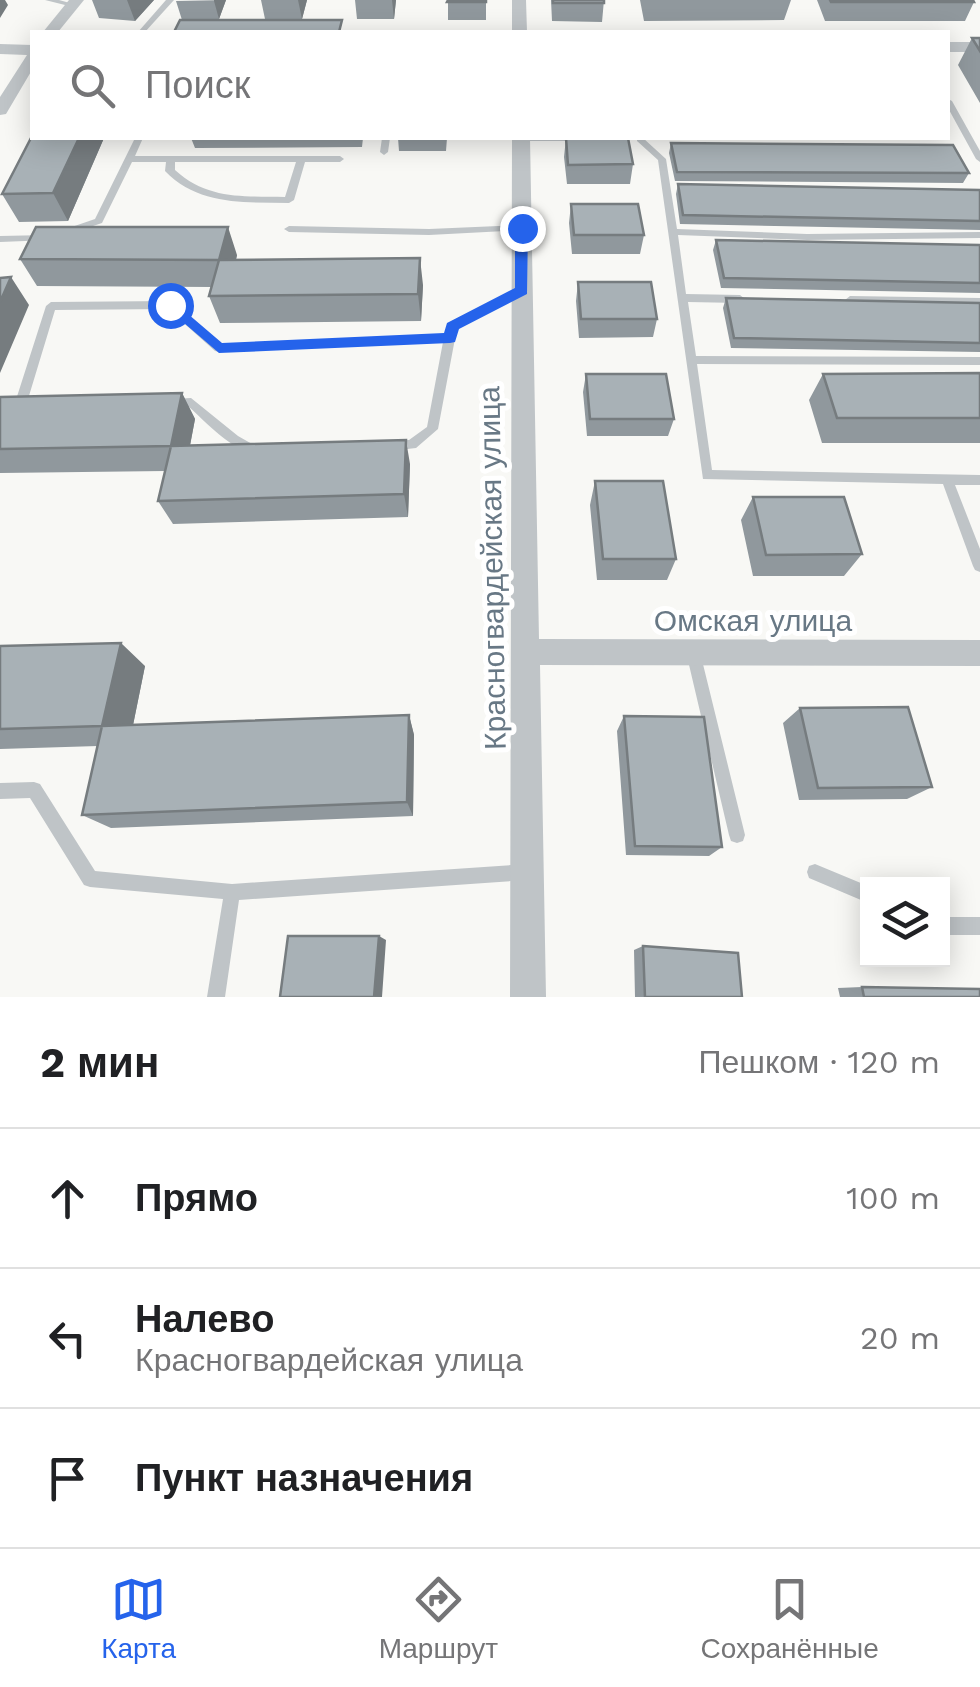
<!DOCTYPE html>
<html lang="ru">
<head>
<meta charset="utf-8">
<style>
	:root { --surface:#fff; --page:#f6f6f6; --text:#202124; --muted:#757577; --line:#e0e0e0; --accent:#2563eb }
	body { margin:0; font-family:"Work Sans",sans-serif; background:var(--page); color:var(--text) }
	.controls { position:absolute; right:30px; bottom:30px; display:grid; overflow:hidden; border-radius:0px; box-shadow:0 5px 25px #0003 }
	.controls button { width:90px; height:90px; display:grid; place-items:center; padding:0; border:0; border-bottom:2px solid var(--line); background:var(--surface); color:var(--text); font:50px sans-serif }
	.stop { position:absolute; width:30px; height:30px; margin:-22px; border:8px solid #2563eb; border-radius:50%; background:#fff }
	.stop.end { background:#2563eb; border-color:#fff; box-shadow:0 2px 10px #0008 }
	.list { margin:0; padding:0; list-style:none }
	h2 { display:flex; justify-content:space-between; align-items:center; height:130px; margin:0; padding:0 40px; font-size:42px }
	h2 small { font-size:32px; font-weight:400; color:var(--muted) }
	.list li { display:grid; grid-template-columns:65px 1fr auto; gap:30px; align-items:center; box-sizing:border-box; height:140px; padding:0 40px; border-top:2px solid var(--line) }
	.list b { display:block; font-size:38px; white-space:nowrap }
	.list p { margin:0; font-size:32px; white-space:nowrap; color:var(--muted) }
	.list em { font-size:32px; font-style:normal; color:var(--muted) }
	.icon { flex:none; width:55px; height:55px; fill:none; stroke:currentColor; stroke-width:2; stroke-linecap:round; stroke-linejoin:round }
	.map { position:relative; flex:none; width:980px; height:997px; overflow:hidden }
	.search { position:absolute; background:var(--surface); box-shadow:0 5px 25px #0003; left:30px; right:30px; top:30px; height:110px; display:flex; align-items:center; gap:25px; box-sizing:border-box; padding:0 35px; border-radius:0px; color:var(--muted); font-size:38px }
	.sheet { height:550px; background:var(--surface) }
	nav { display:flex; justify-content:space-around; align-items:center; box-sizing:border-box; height:140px; border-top:2px solid var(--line); background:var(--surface); font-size:28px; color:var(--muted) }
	nav a { display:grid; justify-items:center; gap:5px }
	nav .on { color:var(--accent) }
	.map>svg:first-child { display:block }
</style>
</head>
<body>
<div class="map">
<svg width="980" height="997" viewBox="0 0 980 997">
	<rect width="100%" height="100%" fill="#f8f8f5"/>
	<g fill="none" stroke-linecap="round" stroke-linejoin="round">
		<!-- lane -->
		<path fill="#bfc4c7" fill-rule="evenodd" d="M45,0H59L77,5L73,7Z
			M166,0H174L145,32H138Z
			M948,99L952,101L980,151V162L976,159L948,108Z
			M135,138H143L135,156H340L344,159L340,162H305L294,200L289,203C244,202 199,206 165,171L166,162H132L102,223L69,234H63V230L95,219ZM175,162H296L285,197C243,196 208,200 175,170Z
			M382,138H390L388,152L384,155L380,152Z
			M517,138H587L583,141H521Z
			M637,138H643L666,159L677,229L807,234L980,232V238L807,240L678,235L686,294L740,295L745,299L740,303L688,302L696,356L980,357V365L697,364L712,470L980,475V485H955L980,549V572L975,570L973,566L943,484L703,479L658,160L637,141Z
			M521,225L524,226V230L429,235L289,232L284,229L289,226L429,229Z
			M47,235L50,236V240L0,242V236Z
			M522,286L526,287V293L457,328L438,429L416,448L390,451L384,446L390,441L409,440L427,427L443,342L219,352L215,351L168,309L55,310L25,409L19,413L13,409L46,306L51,302L170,301L221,344L445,334L448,323Z
			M850,296L980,298V306L850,304L845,300Z
			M191,398L238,436L259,448L261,451L259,454C236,455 206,422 189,407H172L166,403L172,399Z
			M693,645L698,647L700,652L745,835L743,841L737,843L731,841L729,835L686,652L688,647Z
			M34,782L40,784L95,871L232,884L527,864L533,866L535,872L533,878L527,880L239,900L225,997H207L223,899L90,887L84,885L30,798L0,799V783Z
			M815,864L868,886V903L809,878L807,872L809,866Z
			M942,917H980V935H942Z"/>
		<!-- street -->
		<path fill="#bfc4c7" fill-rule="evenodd" d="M69,0H84L58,32H43Z
			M512,0H526L527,32H512Z
			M948,42H980V52H948Z
			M0,44L32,45V70L6,114L0,115V97L27,55L0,54Z
			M512,138H530L539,639L980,640V666L540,665L546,997H510Z"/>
	</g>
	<!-- wall -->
	<path fill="#90989d" d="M92,0H154L135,21L99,18Z
		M226,0L219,19L182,20L176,1Z
		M261,0H307L302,19H265Z
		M355,0H396L394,19H357Z
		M448,0H486V20H448Z
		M551,0H604L602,22L552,21Z
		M640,0H791L784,20L644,21Z
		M817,0H973L974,2L965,21H825Z
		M972,38H980V103L958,65Z
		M32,138H104L68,221L19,222L2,194Z
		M191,138H363L362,147L195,148Z
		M398,138H447L446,151H399Z
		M566,138L633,164L630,184H567L564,157Z
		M671,143L969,173L963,183L675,181L669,153Z
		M678,184L980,190V230L680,224L676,194Z
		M571,204L644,235L640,254H572L569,223Z
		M716,240L980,245V293L721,288L713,250Z
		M237,255L236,260L423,285L421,321L220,323L209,296L212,287L37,286L20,259Z
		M578,282L657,319L653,337L579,338L576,301Z
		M726,298L980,303V352L731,348L723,308Z
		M980,373V443H822L809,400L823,374Z
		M586,374L674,419L668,436H587L583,392Z
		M182,393L195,419L190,446L410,464L408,517L173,524L158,501L165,471L0,473V397Z
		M595,481L676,559L667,580H597L590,505Z
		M753,497L862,554L844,576H753L741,520Z
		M0,646L145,666L133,725L409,715L414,735L413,816L111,828L82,815L98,746L0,749Z
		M800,708L932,787L907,799L799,800L783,723Z
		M624,716L722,847L709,856L626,855L617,731Z
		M643,946L742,997H635L634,950Z
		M862,987L980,997H840L838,988Z"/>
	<!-- shaded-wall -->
	<path fill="#767c7f" d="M0,0H5L8,5L0,18Z
		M127,0H154L135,21Z
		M214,0H226L219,19L214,1Z
		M298,0H307L302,19Z
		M392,0H396L394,19Z
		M79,138H104L68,221L53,193Z
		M228,227L237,255L229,287L219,260Z
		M420,258L423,285L421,321L418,294Z
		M11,277L29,305L0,373V302Z
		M182,393L195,419L185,471L171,446Z
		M406,440L410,464L408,517L404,494Z
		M121,643L145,666L129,745L102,726Z
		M409,715L414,735L413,816L407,802Z
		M379,936L386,940L382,997H374Z"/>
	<!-- building -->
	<path fill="#a8b1b6" stroke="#767c7f" stroke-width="2.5" d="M448,0H486V2H447Z
		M553,0H604V3H553Z
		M830,0H973L974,2H831Z
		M180,20H342L339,32H174Z
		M972,38H980V51Z
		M32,136V138H79L53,193L2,194Z
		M566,138H628L633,164L568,165Z
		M671,143L953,145L969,173L677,172Z
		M678,184L980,190V221L683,215Z
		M571,204H638L644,235H574Z
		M36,227H228L219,260L20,259Z
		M716,240L980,245V283L724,278Z
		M420,258L418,294L209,296L219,260Z
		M11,277L0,302V278Z
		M578,282H651L657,319H581Z
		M726,298L980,303V343L734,338Z
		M980,373V418H837L823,374Z
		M586,374H666L674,419H590Z
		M182,393L171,446L0,449V397Z
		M406,440L404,494L158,501L171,446Z
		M595,481H663L676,559H603Z
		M753,497H844L862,554L766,555Z
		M121,643L102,726L0,729V646Z
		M908,707L932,787L818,788L800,708Z
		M409,715L407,802L82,815L102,726Z
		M624,716L704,717L722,847L635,846Z
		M288,936H379L374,997H280Z
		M643,946L738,953L742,997H645Z
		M862,987L980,989V997H864Z"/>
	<!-- route -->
	<path fill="#2563eb" d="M522,224L528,228L527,294L459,329L455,342L450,343L219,353L163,305L174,302L222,343L444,333L447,323L515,288V228Z"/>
	<g text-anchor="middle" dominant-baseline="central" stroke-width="10" stroke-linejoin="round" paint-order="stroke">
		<!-- street labels -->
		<g font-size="30" fill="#687885" stroke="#fff">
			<text transform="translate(492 568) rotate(-91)">Красногвардейская улица</text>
			<text x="753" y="620">Омская улица</text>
		</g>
	</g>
</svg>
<div class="controls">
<button><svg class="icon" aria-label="layers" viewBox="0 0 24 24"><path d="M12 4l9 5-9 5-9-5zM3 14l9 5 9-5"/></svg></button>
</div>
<div class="stop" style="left:170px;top:305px"></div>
<div class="stop end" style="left:522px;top:228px"></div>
<div class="search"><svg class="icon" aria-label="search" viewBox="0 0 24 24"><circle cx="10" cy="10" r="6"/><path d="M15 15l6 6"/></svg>Поиск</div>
</div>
<section class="sheet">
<h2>2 мин<small>Пешком · 120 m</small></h2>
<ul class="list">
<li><svg class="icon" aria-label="ahead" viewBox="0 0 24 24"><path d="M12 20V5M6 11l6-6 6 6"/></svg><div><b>Прямо</b></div><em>100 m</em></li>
<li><svg class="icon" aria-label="left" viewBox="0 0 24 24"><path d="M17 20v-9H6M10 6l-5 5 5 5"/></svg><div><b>Налево</b><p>Красногвардейская улица</p></div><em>20 m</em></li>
<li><svg class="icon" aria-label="arrive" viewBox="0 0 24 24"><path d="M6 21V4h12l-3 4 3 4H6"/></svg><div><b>Пункт назначения</b></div></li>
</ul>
</section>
<nav>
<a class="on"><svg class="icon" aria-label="map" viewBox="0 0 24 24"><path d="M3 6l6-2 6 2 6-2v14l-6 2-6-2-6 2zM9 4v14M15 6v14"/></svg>Карта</a>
<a><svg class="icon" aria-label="directions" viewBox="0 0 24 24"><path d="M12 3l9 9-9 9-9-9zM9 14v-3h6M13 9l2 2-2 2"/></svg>Маршрут</a>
<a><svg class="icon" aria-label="saved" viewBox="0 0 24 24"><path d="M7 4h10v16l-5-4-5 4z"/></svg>Сохранённые</a>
</nav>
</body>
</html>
